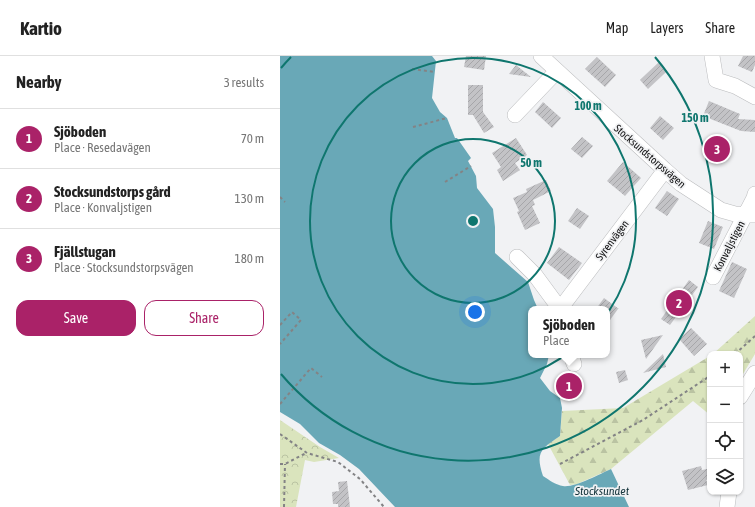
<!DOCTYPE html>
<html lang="en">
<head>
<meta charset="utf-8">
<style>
	:root { --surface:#fff; --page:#f2f2f2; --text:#222; --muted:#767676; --line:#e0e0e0; --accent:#aa2268 }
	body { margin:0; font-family:"Asap Condensed",sans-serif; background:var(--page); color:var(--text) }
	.controls { position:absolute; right:12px; bottom:12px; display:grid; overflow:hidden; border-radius:8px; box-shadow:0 1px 3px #0004 }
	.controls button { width:36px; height:36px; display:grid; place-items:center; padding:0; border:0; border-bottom:1px solid var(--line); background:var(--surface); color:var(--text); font:20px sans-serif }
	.you { position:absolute; left:195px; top:256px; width:14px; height:14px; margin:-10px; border:3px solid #fff; border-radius:50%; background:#1a73e8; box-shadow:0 0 0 6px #1a73e833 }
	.badge { display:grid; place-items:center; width:26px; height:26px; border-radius:50%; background:var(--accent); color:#fff; font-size:13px; font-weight:700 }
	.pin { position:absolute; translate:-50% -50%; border:2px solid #fff; box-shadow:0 1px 4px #0006 }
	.popup { position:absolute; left:248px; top:250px; width:82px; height:52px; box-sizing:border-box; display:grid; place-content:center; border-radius:8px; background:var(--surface); filter:drop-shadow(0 1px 3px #0005); font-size:13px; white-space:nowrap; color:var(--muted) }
	.popup b { font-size:15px; color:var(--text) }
	.popup::after { content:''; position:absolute; left:50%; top:100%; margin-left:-8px; border:8px solid transparent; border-top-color:var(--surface) }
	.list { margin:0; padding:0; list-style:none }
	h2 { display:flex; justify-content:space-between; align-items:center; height:52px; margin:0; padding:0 16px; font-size:17px }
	h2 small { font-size:13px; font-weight:400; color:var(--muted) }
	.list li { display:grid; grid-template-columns:26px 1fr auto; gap:12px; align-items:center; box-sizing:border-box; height:60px; padding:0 16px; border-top:1px solid var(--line) }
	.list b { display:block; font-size:15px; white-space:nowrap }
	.list p { margin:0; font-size:13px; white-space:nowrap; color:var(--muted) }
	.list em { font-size:13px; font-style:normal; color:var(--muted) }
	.actions { display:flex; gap:8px; padding:12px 16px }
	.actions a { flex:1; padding:9px 0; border:1px solid var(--accent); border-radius:12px; text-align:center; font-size:14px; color:var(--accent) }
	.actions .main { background:var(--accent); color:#fff }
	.icon { flex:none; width:22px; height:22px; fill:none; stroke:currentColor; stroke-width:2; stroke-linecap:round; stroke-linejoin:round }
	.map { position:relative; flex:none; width:475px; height:451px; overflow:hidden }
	header { display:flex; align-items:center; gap:24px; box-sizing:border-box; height:56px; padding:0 20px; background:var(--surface); border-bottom:1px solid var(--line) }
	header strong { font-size:19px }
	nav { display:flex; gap:22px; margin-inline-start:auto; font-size:14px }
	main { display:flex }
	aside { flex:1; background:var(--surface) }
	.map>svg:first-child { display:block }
</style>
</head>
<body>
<header>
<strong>Kartio</strong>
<nav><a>Map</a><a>Layers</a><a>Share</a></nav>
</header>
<main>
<aside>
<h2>Nearby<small>3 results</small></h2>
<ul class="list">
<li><span class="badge">1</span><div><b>Sjöboden</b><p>Place · Resedavägen</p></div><em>70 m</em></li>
<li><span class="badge">2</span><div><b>Stocksundstorps gård</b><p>Place · Konvaljstigen</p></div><em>130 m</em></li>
<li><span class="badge">3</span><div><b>Fjällstugan</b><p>Place · Stocksundstorpsvägen</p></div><em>180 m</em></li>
</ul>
<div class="actions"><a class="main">Save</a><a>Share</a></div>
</aside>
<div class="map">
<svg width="475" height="451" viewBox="0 0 475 451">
	<defs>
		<pattern id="forest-firs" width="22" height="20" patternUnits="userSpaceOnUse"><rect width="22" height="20" fill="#dae4bd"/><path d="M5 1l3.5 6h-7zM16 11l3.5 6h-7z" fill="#bac3a2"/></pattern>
		<pattern id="park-crowns" width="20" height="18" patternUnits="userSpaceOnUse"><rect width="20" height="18" fill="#dae4bd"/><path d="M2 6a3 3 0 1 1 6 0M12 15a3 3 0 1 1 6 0" fill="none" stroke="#bac3a2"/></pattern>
		<pattern id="building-hatch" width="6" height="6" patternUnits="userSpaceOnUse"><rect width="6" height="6" fill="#c3c3c6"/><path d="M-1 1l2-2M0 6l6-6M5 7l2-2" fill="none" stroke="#a6a6a9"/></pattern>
	</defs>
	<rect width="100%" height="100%" fill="#f1f2f4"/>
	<!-- forest -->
	<path fill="url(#forest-firs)" d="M475,260V298L460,323V298H433Z
		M430,300V359L413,345L331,413L297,428L290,429L268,388L280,380L282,355L343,352Z"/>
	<!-- park -->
	<path fill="url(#park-crowns)" d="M0,364L40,391L59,402L34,406L25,404L16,451H0Z"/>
	<!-- water -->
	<path fill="#69a8b7" d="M0,0H152L156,5L152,42L160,56L167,62L175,82H177L191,102L188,105L196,120L197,132L213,153L215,171V197L248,226L254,244L258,253H251V299H269L267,308L260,322L270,335L280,342L282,352L280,380C261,393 255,396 263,420C269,424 276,429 283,430C294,432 320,418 331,413L349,451H115L79,413L60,399L39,387L20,368L0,356Z"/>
	<!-- building -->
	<path fill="url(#building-hatch)" d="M186,0H206L204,14L184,11Z
		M463,0H475V9L472,16L458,10Z
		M317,1L336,19L325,31L305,13Z
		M379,6L387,15L368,33L360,24Z
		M236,9L251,21L229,18Z
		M188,29H203V56L214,71L204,77L193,59H188Z
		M429,45L460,58L458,63L475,64V76L461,75L423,60Z
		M263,46L281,62L272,72L255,56Z
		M380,60L394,72L383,84L370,72Z
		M302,81L313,90L302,102L291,93Z
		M236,82L247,99L235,107L240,114L223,125L217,114L221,111L212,97Z
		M444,83L446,102L430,104L428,84Z
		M343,106L361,122L345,140L327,125Z
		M266,124L271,135L253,144L255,149L252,150L260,167L245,174L237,156L239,155L233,142L247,136L246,133Z
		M387,135L399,143L387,160L375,152Z
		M297,152L309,160L300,173L288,165Z
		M428,165L443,171L434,193L419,187Z
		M279,191L302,207L289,224L267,207Z
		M452,206L467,213L454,242L439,235Z
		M409,224L418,231L390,269L381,263Z
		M324,242L339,253H338L327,268V253H316Z
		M411,272L427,288L414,300L399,283Z
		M383,279L366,303L361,284Z
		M383,298L386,311L363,317Z
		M345,314L348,324L339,327L336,316Z
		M421,410L422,414L427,413L429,423L426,424L428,429L408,434L402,415Z
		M67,425L70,451H58V448H53L52,436L59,435L58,426Z"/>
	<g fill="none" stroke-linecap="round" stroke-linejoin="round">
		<!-- minor casing -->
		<g stroke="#bbbcbe" stroke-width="16">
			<path id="minor" d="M261,0L385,114L401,128L441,154L455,158L475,159
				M432,0L436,24L455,30L475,41
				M235,59L277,15
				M237,201L255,219L280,253
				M433,221L474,142L475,138
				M280,253L385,114
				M291,299L294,308
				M460,341L475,317
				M447,451L449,436"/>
		</g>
		<!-- path -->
		<path stroke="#838385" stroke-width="2" stroke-dasharray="3 3" stroke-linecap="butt" d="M132,13L155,16
			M133,71L167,62
			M165,126L191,110
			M0,141L5,146
			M0,269L12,256L21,264L0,288
			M455,298L475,280
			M0,348L31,312L42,321
			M0,378L27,397L58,406L80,423L104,451
			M0,408H5L26,397
			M280,408L363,364L430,320
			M4,451L5,408"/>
		<!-- minor -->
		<use href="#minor" stroke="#fff" stroke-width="15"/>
	</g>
	<!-- distance rings -->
	<g fill="none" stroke="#0f766e" stroke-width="2">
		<circle cx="193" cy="165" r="82"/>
		<circle cx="193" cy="165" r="163"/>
		<path d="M1 12A245 245 0 0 1 11 1M375 1A245 245 0 1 1 1 318"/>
	</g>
	<g text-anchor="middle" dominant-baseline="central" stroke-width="3.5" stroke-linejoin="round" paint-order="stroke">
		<!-- street labels -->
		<g font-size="11" fill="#121213" stroke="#f1f2f4">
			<text transform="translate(370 100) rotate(41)">Stocksundstorpsvägen</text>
			<text transform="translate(332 184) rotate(-53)">Syrenvägen</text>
			<text transform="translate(449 190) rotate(-63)">Konvaljstigen</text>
		</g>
		<!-- water labels -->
		<g font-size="12" font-style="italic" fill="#14343b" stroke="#f1f2f4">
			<text x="322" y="435">Stocksundet</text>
		</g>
	</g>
	<circle cx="193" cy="165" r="6" fill="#0f766e" stroke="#f1f2f4" stroke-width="2"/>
	<g font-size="12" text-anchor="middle" font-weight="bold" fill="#0f766e" stroke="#f1f2f4" stroke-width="3.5" stroke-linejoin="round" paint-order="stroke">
		<text x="308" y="54">100 m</text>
		<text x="415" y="66">150 m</text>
		<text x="251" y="111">50 m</text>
	</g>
</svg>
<div class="controls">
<button>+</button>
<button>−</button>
<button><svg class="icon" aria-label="locate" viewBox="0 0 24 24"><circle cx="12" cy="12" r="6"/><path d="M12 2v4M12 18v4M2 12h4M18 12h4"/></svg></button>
<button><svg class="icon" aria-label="layers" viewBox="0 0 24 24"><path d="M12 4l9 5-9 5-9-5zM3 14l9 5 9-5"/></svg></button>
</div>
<div class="you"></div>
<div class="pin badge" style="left:289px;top:330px">1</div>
<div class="popup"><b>Sjöboden</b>Place</div>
<div class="pin badge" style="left:399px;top:247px">2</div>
<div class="pin badge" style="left:437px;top:93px">3</div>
</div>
</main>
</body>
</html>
